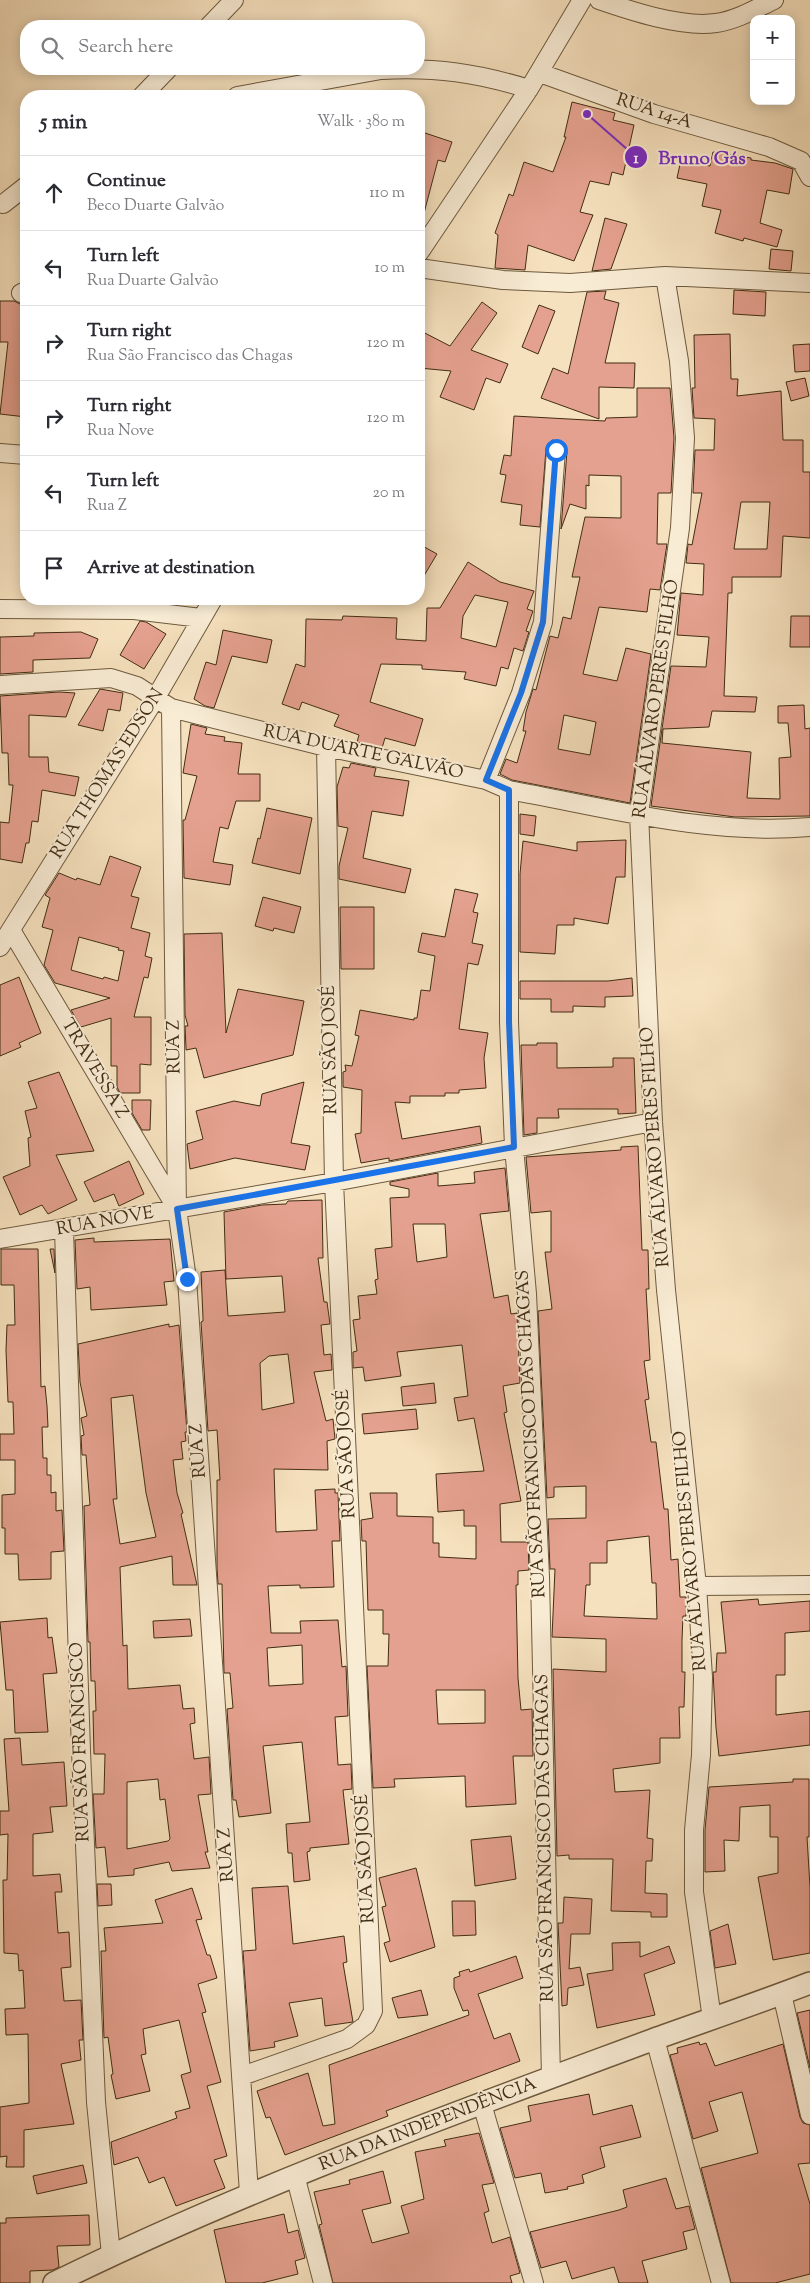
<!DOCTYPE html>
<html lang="en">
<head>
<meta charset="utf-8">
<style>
	:root { --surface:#fff; --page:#f2f2f3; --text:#2b2b33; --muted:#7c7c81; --line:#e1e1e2 }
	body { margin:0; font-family:"Sorts Mill Goudy",serif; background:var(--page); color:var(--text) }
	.controls { position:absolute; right:15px; top:15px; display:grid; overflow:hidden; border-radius:10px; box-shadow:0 2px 12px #0003 }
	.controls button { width:45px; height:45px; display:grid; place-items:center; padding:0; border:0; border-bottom:1px solid var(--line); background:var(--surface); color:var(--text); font:25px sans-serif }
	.stop { position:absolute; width:15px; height:15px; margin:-11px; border:4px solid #1a73e8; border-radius:50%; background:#fff }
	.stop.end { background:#1a73e8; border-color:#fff; box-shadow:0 1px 5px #0008 }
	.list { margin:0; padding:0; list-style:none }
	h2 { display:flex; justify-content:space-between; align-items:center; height:65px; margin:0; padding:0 20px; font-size:21px }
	h2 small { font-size:16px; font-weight:400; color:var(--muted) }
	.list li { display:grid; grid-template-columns:32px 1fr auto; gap:15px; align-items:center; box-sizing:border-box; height:75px; padding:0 20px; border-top:1px solid var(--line) }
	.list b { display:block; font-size:19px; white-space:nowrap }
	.list p { margin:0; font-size:16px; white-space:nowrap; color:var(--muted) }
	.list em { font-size:16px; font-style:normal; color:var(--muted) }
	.icon { flex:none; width:28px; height:28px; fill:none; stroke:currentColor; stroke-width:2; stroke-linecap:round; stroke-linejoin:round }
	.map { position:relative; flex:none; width:810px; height:2283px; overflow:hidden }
	.search { position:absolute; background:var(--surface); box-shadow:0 2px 12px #0003; left:20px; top:20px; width:405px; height:55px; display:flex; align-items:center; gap:12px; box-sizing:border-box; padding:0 18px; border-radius:20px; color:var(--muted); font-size:19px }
	.panel { position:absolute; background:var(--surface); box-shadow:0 2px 12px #0003; left:20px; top:90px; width:405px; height:515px; border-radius:20px }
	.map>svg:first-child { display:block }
</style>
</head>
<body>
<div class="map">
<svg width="810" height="2283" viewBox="0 0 810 2283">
	<rect width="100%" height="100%" fill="#f6e1be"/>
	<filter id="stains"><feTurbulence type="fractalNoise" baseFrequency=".004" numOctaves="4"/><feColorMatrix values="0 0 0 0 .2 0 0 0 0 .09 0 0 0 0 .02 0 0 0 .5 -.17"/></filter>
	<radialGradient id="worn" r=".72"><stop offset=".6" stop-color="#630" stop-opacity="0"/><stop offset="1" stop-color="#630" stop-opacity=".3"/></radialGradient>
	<!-- building -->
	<path fill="#e5a18f" stroke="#412d13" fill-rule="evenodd" d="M572,102L615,113L613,120L634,125L623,175L612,172L609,185L590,181L580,212L593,215L574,261L528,245L525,270L495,268L498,235L495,233L509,194L513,196L524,162L553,172L566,137H564Z
		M419,131L452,142L445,162L438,160L424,213L419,212Z
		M713,152L751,158V160L775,163L793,169L789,194L767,190L760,223L782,230L777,247L744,238L743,241L715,233L721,210L702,206L707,184L677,178L681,160L710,166Z
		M605,218L627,224L611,269L592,271Z
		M771,249L793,251L791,271L769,269Z
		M734,290L766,292L765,316L733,314Z
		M606,291L604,299L619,303L605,363H635L634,388L599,387V419L541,398L553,368L568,374L587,292Z
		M0,301H14L20,304L26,302V417L0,414L8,342H0Z
		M482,302L497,313L471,350L508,364L500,383L486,378L474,410L440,397L451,371L419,368V330L450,346Z
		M539,305L555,311L538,354L522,347Z
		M730,334L731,379H738L737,396L781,391L783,440H803V472H810V538L783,536L781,577H732V593H728L724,696L757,697L755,712L712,711L709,727L663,729L662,743L751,752L747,798L780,799L779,758L791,757L788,723H778V706L804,705L805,729L810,728V816L735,817L651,806L671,666L706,667L709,637L677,635L681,593L703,595L704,564L686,563L688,544L692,545L702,493H693L695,450H714L715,419L694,418L692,388H695L694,335ZM741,502H770L767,549H734Z
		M810,344V371L795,372L793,345Z
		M805,378L809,396L791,401L786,382Z
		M637,388H670L674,438L671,493H658L657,544H667L660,590L650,589L647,612L599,607L583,674L617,681L626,648L651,654L630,803L512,780L500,774L506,759L517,763L526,731H523L526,712L533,689L536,690L550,636L558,638L563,617L571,619L580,577H572L585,517L621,518V476L589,475V486L586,485V509L570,504L561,529L567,451L562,442L552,440L546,449L540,527L520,525L522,505L501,502L506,475L500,474L504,455L511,456L514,416L605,421L606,418L637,417ZM564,715L596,722L590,755L558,749Z
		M419,544L437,554L419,584Z
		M468,562L500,582L534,591L527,609L533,611L526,631L529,632L523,651L514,648L508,669L501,667L496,686L464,679L466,672L422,669V665L381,664L370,702L423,719L415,746L385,738L382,748L357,742L359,735L334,726L339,715L302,702L299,710L282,704L296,664L305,667L306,619L342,620L343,616L397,618L396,639L426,641L427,608H440ZM475,595L508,602L496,647L461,638L463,616Z
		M791,616H810V647H790Z
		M140,621L146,622L166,634L144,669L120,655Z
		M223,630L272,640L267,663L232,656L214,708L205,706L194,699L206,662L216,665Z
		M81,632L98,639L90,658L33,660V672L0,674V637L34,636V633Z
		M100,689L123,693L120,711L108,709L103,731L78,725Z
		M59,692L75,693L66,717L29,715V757H48L49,772L79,777L75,796L42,790L38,822L32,821L29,843H26L22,863L0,859V822L9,823L13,785H9L8,753H2L0,696Z
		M191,724L207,728L205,734L225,737L224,741L242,743L238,774H260V801H236L228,829L220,827L213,862L233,865L230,885L184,878L183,820H185L197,776L183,773Z
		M351,763L376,768L374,776L409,781L403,816L372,811L363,858L411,869L405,893L339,879V866L348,828L338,826L337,787L343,767L349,768Z
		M267,808L312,818L300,874L252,863L258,838L260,839Z
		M520,814L536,816L534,836L520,834Z
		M626,840L625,877H616L608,924L574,918V925H557L555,954L520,952V874L523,841L577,851V842Z
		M110,856L141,867L131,896L139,898L131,928L150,933L145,956L152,958L148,978L144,977L134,1017H151V1065L140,1064V1093H120L117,1087V1066H111V1018L81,1027L71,1010L110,998L55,983L44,965L53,930L42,927L50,898L45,895L59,873L76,880L77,878L100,885ZM79,937L119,948L118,950L124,951L118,981L104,977L103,979L71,970Z
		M455,889L478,894L473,912L478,913L472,943L483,945L478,965L468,963L459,1029L488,1033L484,1058L486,1088L459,1090V1093H445V1096H410V1103L395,1102L402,1139L480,1126L482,1143L389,1161V1158L361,1163L355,1134L361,1133L362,1090L343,1087V1072L346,1071L345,1065L352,1066L359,1036L355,1035L360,1010L414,1020V1018H417L421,990L430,991L435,956L418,952L422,933L445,937Z
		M263,897L301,907L294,933L274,928L273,931L255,926Z
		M340,907H374V969H341Z
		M222,933L226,1033L238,989L304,1001L293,1055L204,1078L196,1048L186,1050V1048L185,1026H188L185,1015L184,934Z
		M19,977L41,1033L19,1043L21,1047L0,1056V985Z
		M632,978L633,996L605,997V1007L573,1006V1012H551V999H520V981H608Z
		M537,1043H557V1068L613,1067V1058H634L636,1113L618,1114V1109H558L559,1118H537V1133L524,1135L521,1045H537Z
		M59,1072L94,1151L56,1155L77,1200L48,1214L42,1205L20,1215L3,1177L30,1166L28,1138L31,1137L25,1111L37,1108L28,1082Z
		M304,1082L291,1143L310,1146L305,1170L235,1158L190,1169L187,1144L203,1139L196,1111L234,1101L260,1106L262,1094Z
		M132,1100H151L150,1130H142L132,1113Z
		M638,1146L642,1250H648L649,1289H646L650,1360L644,1361L649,1399L645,1400L651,1442H656L664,1509H668L671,1560L678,1559L680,1597H686V1616H683L682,1640V1672H685L684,1707H679L680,1738H660V1763L613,1769L615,1792L650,1790L647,1838L653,1839L652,1861H646L645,1893L667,1894V1917H651V1912L611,1911L613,1859H569V1855L557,1856L553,1669L606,1672V1639L552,1637L555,1569H550L548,1519L586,1518V1486L554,1487V1497L547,1498L538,1311L552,1309L545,1252H551V1211L531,1213L526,1157L621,1150V1147ZM649,1536L652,1583H656L657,1619L584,1616L586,1585H590V1563H607V1541Z
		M129,1161L144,1194L119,1206L114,1194L94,1202L84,1182Z
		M505,1168L509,1211L480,1214L494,1298L508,1295L511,1314L517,1313L520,1383L503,1386L507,1412L504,1413L521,1501L500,1504L501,1542H528L529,1570L518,1571V1585H516L518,1678L521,1710L532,1709L533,1756H513L516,1804L466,1807L465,1776L394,1779L395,1787L373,1788L367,1666H388L389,1634H383V1610H368L366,1541H362L361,1520L373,1518L370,1493H397V1516L433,1517V1543H439V1557L476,1559V1526H464V1510L438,1512L436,1474L484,1471L474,1418L458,1421L454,1398L468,1396L462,1345L397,1352L401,1376L365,1381L363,1367L353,1368V1352L357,1351L353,1320L360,1319L358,1296L377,1294L375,1280L378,1279L375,1249L392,1247L390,1198L409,1197V1189L390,1185V1182L438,1173V1186L475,1183L474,1172ZM413,1224H445L447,1257L417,1262ZM436,1690H485V1723L438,1724Z
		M322,1200L323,1258H318L324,1302H327L330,1324L321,1325L324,1355L331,1354L332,1370L314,1372L326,1421L333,1419L335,1439L327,1441L328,1470L274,1469L276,1532L317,1530L315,1490L335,1489V1493H338L340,1541H332L334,1587L300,1588V1585L268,1586L271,1633H301L300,1621L338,1620L342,1667L346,1666L348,1716L335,1717L338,1765L351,1764L352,1789L343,1790L349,1844L310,1848V1851L307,1852L310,1880L294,1882L292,1853H288L286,1824L310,1822L302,1742L263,1746L271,1813L239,1817L236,1800H233L227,1709L233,1708L230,1673H224L222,1584H218L217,1568V1480H220L217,1430L208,1431L201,1322L203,1321V1318L201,1272L225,1270L228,1316L285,1312L282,1276L226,1279L224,1212L262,1205L286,1204L288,1201ZM288,1354L294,1403L262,1410L260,1363L269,1356ZM302,1645L303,1684L269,1686L267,1648Z
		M94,1238V1242L170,1239L174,1281L164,1282L167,1305L91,1310L90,1287L77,1289L75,1240Z
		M1,1249H38L41,1387L45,1386L47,1406L48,1427H42L43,1458H47V1475H51V1493L56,1492V1511L62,1510L64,1551L51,1552V1579L19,1580L18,1554H5V1528H2V1495L15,1494V1460H0V1434H14L13,1402H8L6,1350L7,1325H15L14,1285H1Z
		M50,1249H54L55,1273Z
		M169,1324V1327L179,1325L187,1432H185L186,1441L181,1442L183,1459L173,1460L177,1493L183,1513L181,1514L197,1585H173L172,1556L120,1567L123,1646L127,1645L128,1689L180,1685L183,1709L194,1708L195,1723L190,1724L194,1759L209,1757L211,1794L198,1795L208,1852H205L210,1868L172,1871L169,1862L134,1869V1875L108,1877L105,1847L96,1848L93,1794H104L105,1754H94L93,1711H96L95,1681H91L90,1642H88L84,1506L90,1505L86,1455H82L81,1436L84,1435L81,1418L87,1416L80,1382L78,1344ZM133,1395L146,1493L156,1537L120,1544L113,1499H117L111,1398ZM158,1779L160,1800L165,1799L170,1839L168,1841L127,1849V1782Z
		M434,1383L436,1403L403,1406L401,1387Z
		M416,1409L418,1429L364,1434L362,1414Z
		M758,1599L759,1605L810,1601V1631L785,1633V1675H776V1715L810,1711V1745L719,1756L716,1728L713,1672H716L717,1653H726L721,1602Z
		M47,1618L48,1638L52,1637L57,1673L43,1674L48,1732L15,1733L13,1690H6L0,1622Z
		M190,1619L192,1636L154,1638L153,1621Z
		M20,1738L22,1765L64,1762L67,1806L50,1807L53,1832L33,1834V1876L60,1874L62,1892H55L58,1933L69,1932L71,1967L61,1968L64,2001L81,2000L83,2040H79L81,2060L61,2064L74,2124L24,2130V2167H6L7,2156L0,2157V2107L29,2103L28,2034L6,2035L5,2009L25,2008L23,1970L19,1971L18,1954L4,1953L3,1880H7L8,1834L0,1835V1811H9L4,1739Z
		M793,1779H809V1837H807L810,1887V1953L773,1960L758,1877L778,1873V1837H770V1805L740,1807L739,1841L724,1840L725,1871L705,1872V1830L709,1787L793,1782Z
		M511,1836L516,1879L475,1886L471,1840Z
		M416,1868L435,1947L390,1962L384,1943L390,1941L382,1907L386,1906L379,1878Z
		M97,1884H111L112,1905L98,1906Z
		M288,1886L293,1944L344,1936L347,1962L343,1963L353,2022L325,2026L322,1998L289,2003L298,2036L274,2042L275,2047L250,2051L243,1951L256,1950L252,1888Z
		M192,1888L202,1919L196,1920L207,1955H210L217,1978L198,1984L206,2012L202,2013L221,2082L207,2086L227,2156L214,2160L225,2188L176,2206L164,2177L149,2183L138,2157L114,2165L111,2142L177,2118L175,2112L190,2108L181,2075L191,2072L179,2020L143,2029L146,2054L141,2055L150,2091L116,2099L111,2075L113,2074L108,2037L104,2038L101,1951H106L104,1928L163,1923L155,1900Z
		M564,1897L592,1899L590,1934H571L569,1969L580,1967L584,1985L568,1988L567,2005L562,2006L558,1923H563Z
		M452,1901H475L476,1935L453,1936Z
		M728,1924L736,1964L715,1968L710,1931Z
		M640,1942V1957L669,1946L675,1963L644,1974L655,2015L597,2028L587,1974L613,1970L612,1943Z
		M516,1956L523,1978L478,1994L494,2039L510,2033L520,2061L386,2111L388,2116L285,2155L270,2117L266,2118L257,2091L308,2073L323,2126L335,2124L329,2065L469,2015L468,2010L463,2011L454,1988V1978L460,1976L459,1972L469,1969L470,1972Z
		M421,1990L428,2015L398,2018L392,1998Z
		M810,2010V2068L797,2013Z
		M699,2042L700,2045L706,2043L715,2066L783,2044L800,2117L803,2123L810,2125V2163L798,2164L810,2204V2274L775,2283H731L701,2168L758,2153L742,2092L709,2102L718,2131L693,2139L670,2055L678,2053L677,2048Z
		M589,2094L593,2115L632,2105L641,2137L600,2147L605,2167L582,2175L584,2183L567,2187L568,2189L545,2193L541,2173L515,2178L500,2128L531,2121L528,2106Z
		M479,2133L494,2183L482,2185L489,2211L484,2213L492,2243L510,2237L520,2273L510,2276L512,2283H333L319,2225L322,2224L314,2192L350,2184L349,2180L383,2171L391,2203L362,2210L372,2243L409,2233L401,2206L424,2199L415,2152L446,2146L444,2140Z
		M83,2165L87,2183L37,2194L33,2176Z
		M666,2178L676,2209L689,2206L695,2229L683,2232L687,2249L642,2261L648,2283H619L614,2267L572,2279L566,2261L541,2268L530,2232L619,2210L627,2207L623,2190Z
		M284,2214L288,2233L298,2230L305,2258L295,2261L298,2274L262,2283H226L214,2230Z
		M89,2215L90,2245L57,2246L59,2267L53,2270L30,2271V2283H0V2223H6V2218Z"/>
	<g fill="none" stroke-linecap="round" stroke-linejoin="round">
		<!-- minor casing -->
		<g stroke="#6e5a3e" stroke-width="20">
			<path id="minor" d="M599,0C631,11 682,28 716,23C737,20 755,9 774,0
				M209,26L234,0
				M540,73L654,114L769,147L801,161L810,177
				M142,96L168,69
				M237,96L381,70C436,67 477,73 529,89
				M3,204L26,186
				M419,253L529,89L582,0
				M419,268L503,280L570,283L665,276L810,283
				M665,276L679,361L685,438L680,528L639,814L653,1122L666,1290L697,1586L703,1677L701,1755L694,1830V1892L712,2019
				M21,293L26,291
				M0,453L26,455
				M0,609L134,610L201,618
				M0,685L111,678L137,686L171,708L326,747L486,780L509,790C608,808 709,836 810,827
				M171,708L177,1209L187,1279L249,2193
				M486,780L521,693L543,622L556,450
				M509,790V1022L514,1147L527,1294L540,1577L551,2078
				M11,930L177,1209
				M0,947L155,699L213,599
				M64,1230L81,1751L96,2102L111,2255
				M0,1239L334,1182L653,1122
				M697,1586L810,1585
				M782,1994L810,2115
				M655,2039L721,2283
				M242,2076L347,2039L366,2025L373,2011L334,1182L326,747
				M482,2104L534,2283
				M295,2175L323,2283"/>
		</g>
		<!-- tertiary casing -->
		<g stroke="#6e5a3e" stroke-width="24">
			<path id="tertiary" d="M54,2283C247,2188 450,2115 652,2040C705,2021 758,2003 810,1983"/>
		</g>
		<!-- minor -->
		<use href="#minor" stroke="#f9ecd5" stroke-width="18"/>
		<!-- tertiary -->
		<use href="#tertiary" stroke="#f9ecd5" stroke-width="21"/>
	</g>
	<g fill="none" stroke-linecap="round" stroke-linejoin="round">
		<!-- route -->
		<path stroke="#1a73e8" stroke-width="6" d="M187,1279L177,1209L514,1147L509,1022V790L486,780L521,693L543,622L556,450"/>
	</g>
	<g text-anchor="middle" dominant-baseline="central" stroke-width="4" stroke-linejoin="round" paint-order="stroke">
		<!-- street labels -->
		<g font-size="18" fill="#412d13" stroke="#f9ecd5">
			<text transform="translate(654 112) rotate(18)">RUA 14-A</text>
			<text transform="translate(657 699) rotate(-82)">RUA ÁLVARO PERES FILHO</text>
			<text transform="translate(363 753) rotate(12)">RUA DUARTE GALVÃO</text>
			<text transform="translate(108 774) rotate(-58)">RUA THOMAS EDSON</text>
			<text transform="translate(175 1047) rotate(-91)">RUA Z</text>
			<text transform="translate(331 1050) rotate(-91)">RUA SÃO JOSÉ</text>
			<text transform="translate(94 1069) rotate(59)">TRAVESSA Z</text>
			<text transform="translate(656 1147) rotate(-94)">RUA ÁLVARO PERES FILHO</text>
			<text transform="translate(105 1222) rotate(-10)">RUA NOVE</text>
			<text transform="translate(532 1434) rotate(-93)">RUA SÃO FRANCISCO DAS CHAGAS</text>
			<text transform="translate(199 1451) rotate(-94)">RUA Z</text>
			<text transform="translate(347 1454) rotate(-93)">RUA SÃO JOSÉ</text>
			<text transform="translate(691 1551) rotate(-95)">RUA ÁLVARO PERES FILHO</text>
			<text transform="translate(81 1742) rotate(-92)">RUA SÃO FRANCISCO</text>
			<text transform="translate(546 1838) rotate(-91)">RUA SÃO FRANCISCO DAS CHAGAS</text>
			<text transform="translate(227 1855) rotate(-94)">RUA Z</text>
			<text transform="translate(366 1859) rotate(-93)">RUA SÃO JOSÉ</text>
			<text transform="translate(428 2125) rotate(-21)">RUA DA INDEPENDÊNCIA</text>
		</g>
	</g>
	<!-- callouts -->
	<path fill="none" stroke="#7b2cbf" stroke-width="2" d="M587 114L636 157"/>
	<g fill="#7b2cbf" stroke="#f9ecd5" stroke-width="2">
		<circle cx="587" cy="114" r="5"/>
		<circle cx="636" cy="157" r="12"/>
	</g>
	<g font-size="15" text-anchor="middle" font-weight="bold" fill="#fff">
		<text x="636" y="163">1</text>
	</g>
	<g font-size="19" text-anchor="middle" font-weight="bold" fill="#7b2cbf" stroke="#f9ecd5" stroke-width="4" stroke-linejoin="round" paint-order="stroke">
		<text x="702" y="164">Bruno Gás</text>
	</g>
	<rect width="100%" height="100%" filter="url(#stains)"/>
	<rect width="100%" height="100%" fill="url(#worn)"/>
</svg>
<div class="controls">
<button>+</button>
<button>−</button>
</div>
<div class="stop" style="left:556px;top:450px"></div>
<div class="stop end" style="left:187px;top:1279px"></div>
<div class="search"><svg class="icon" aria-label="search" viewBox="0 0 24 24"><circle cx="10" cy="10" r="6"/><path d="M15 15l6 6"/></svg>Search here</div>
<section class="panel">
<h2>5 min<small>Walk · 380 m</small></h2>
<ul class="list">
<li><svg class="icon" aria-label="ahead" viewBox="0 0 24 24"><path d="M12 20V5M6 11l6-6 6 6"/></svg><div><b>Continue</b><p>Beco Duarte Galvão</p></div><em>110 m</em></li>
<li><svg class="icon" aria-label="left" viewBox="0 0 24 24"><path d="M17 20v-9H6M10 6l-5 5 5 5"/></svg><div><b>Turn left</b><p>Rua Duarte Galvão</p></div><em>10 m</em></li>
<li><svg class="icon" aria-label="right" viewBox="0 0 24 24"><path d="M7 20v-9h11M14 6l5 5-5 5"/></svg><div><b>Turn right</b><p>Rua São Francisco das Chagas</p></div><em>120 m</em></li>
<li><svg class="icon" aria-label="right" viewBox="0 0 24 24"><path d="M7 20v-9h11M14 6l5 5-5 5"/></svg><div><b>Turn right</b><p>Rua Nove</p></div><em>120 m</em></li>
<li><svg class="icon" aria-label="left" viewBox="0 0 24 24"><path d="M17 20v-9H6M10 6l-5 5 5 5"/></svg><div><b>Turn left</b><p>Rua Z</p></div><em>20 m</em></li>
<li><svg class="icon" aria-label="arrive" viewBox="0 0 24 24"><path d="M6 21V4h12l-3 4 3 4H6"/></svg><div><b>Arrive at destination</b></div></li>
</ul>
</section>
</div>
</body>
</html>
